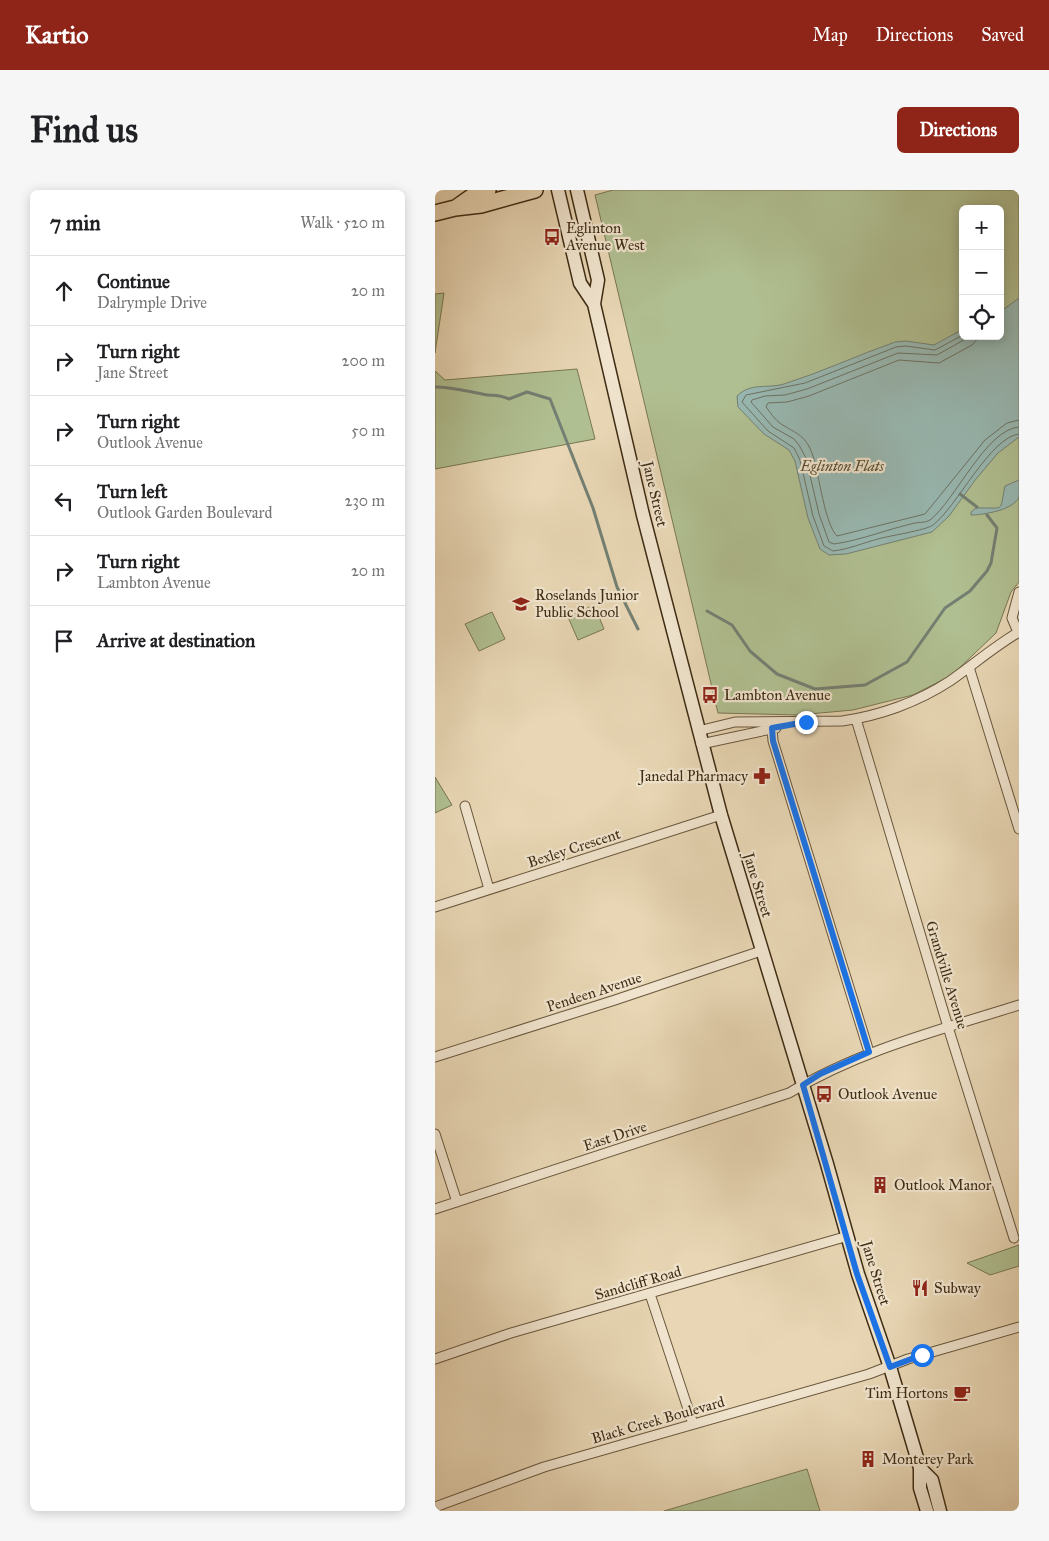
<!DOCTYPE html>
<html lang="en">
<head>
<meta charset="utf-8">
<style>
	:root { --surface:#fff; --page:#f6f6f6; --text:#202124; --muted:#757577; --line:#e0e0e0; --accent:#8f2418 }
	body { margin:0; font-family:"IM FELL Great Primer",serif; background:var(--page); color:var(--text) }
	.controls { position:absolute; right:15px; top:15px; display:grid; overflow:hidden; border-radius:8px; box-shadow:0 2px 12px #0003 }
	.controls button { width:45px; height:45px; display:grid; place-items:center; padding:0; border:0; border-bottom:1px solid var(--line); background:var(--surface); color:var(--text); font:25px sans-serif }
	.stop { position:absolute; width:15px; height:15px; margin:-11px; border:4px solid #1a73e8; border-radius:50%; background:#fff }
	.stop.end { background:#1a73e8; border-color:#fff; box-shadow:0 1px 5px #0008 }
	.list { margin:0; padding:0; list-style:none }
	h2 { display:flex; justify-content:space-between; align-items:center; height:65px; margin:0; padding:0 20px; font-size:21px }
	h2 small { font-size:16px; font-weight:400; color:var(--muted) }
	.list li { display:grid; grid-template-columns:32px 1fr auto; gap:15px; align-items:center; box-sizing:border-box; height:70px; padding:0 20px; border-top:1px solid var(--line) }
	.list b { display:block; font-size:19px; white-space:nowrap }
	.list p { margin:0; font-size:16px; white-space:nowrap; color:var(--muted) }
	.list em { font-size:16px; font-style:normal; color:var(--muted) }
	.icon { flex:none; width:28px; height:28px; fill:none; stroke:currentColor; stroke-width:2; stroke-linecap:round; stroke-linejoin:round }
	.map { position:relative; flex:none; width:584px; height:1321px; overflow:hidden; border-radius:8px }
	header { display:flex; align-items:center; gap:30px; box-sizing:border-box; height:70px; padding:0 25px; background:var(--accent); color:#fff }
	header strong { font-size:24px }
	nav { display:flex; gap:28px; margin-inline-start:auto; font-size:18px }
	.intro { display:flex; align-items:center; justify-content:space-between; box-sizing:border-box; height:120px; padding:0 30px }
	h1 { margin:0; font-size:35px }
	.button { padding:12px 22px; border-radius:8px; background:var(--accent); color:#fff; font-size:18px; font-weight:700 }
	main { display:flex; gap:30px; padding:0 30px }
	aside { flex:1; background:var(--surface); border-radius:8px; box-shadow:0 2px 12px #0003 }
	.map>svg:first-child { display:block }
</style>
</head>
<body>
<header>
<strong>Kartio</strong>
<nav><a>Map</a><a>Directions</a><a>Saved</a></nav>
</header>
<div class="intro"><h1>Find us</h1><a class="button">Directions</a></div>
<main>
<aside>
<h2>7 min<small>Walk · 520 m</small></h2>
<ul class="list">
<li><svg class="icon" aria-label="ahead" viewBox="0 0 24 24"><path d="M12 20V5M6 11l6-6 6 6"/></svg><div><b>Continue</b><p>Dalrymple Drive</p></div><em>20 m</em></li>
<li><svg class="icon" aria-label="right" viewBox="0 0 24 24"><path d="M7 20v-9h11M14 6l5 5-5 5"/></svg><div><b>Turn right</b><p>Jane Street</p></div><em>200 m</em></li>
<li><svg class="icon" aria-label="right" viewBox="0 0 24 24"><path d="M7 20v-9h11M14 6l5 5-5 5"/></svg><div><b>Turn right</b><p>Outlook Avenue</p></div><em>50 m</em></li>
<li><svg class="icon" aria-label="left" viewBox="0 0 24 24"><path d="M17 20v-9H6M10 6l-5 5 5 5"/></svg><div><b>Turn left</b><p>Outlook Garden Boulevard</p></div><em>230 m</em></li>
<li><svg class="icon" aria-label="right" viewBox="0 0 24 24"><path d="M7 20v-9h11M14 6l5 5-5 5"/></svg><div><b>Turn right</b><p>Lambton Avenue</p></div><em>20 m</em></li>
<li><svg class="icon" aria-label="arrive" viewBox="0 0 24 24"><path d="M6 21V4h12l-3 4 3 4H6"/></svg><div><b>Arrive at destination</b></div></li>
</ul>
</aside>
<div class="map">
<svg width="584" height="1321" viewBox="0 0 584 1321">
	<rect width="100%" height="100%" fill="#e8d6b4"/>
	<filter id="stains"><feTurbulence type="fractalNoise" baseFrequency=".004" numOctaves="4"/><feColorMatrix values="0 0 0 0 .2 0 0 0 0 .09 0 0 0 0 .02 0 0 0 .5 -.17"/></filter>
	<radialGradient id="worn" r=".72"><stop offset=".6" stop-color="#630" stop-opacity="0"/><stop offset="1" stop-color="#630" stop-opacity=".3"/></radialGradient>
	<!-- green -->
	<path fill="#b0bf91" stroke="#787652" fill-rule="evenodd" d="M178,0H584V392L576,402L561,443L517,485L478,505L418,520L363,525L283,523L160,5ZM528,19H565V146H528Z
		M9,103L0,163V104Z
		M142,179L160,249L0,279V181L10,190Z
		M159,415L169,439L143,450L133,427Z
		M57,422L70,449L44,461L30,434Z
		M0,587L17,615L0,623Z
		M584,1055V1076L555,1085L532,1073Z
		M372,1279L385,1321H229Z"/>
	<!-- water -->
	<path fill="#98b8b2" stroke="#748073" d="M584,108V247L563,263L541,289L514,326L497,342L411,364L394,365L385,359L373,328L360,271L354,260L329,244L303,217L302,206C316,192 333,199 349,194C387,182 423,165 460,152L471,151L499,155L528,139V146H565V122Z
		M584,290C584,295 584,302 584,307C579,320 548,325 536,325V322L541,318C571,317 564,324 570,296Z"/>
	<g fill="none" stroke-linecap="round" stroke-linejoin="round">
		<!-- shore -->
		<path stroke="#6c7263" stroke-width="1" d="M528,145L500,160L471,156L461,157L370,193L311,205L307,212L333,241L359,258L365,270L378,326L389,356L398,361C414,359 428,353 443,349C453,346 492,340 498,335C522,317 555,247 584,244
			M536,146L502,165L463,163L372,199L350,205L330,206L317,210L316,212L338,237L359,249L364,255L371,268L384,324L394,352L399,354C427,350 453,339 480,333C485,332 490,333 495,330C520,311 551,239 584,237
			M545,146L537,155L504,173L464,170L374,206L352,212L333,213L331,217C335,222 340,230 346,234C362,244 371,245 378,266C384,284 390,335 402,346L490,324L550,250L572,233L584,230"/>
		<!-- stream -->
		<path stroke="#748073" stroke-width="3" d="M0,197C17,197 31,201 47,204C59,207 59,203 74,209L92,202L115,209L158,318L182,397L203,439
			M525,304L542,317
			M272,421L297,435L315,461L342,484L380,499L430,495L472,472L510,418L535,401L552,381L556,373L562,338L552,325"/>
		<!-- street casing -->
		<g stroke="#69563c" stroke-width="11">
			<path id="street" d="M583,442L577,428L584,402
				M534,477L584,639
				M421,529L513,837L579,1048
				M337,538L338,551L434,862
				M263,541L300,532L407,531C444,526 483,512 515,491C538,475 560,456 584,442
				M266,554L341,538
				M30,616L54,699
				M0,717L286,625
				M0,867L180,810L326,761
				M0,944L22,1012
				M0,1019L354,903C425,860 505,840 584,815
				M215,1104L258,1234
				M0,1169L76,1143L413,1046
				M0,1317L109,1277L434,1184L473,1169L584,1137"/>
		</g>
		<!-- secondary casing -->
		<g stroke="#3f2c14" stroke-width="15">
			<path id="secondary" d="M123,0L145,93L159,114L208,325L286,625L392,974L423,1084L455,1177L485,1278V1298L492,1321
				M142,0L163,90L159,114
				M485,1278L497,1290L505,1321"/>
		</g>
		<!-- primary casing -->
		<g stroke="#3f2c14" stroke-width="18">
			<path id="primary" d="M22,17L39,5L53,0
				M0,23L20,18L46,15L100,0"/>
		</g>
		<!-- street -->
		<use href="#street" stroke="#f0e4ce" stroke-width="9"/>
		<!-- secondary -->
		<use href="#secondary" stroke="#f0e4ce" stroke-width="12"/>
		<!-- primary -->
		<use href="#primary" stroke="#e8d6b4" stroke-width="15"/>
	</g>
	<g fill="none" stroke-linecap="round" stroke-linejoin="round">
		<!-- route -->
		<path stroke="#1a73e8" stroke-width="6" d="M371,532L337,538L338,551L434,862L385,884L368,895L422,1084L455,1177L487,1165"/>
	</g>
	<!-- icons -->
	<defs>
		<g id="bus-bare" transform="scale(1.35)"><path d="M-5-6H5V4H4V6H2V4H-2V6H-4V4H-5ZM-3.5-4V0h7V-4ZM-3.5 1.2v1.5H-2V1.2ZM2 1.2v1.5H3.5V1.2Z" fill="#8f2418" stroke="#f0e4ce" stroke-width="2.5" paint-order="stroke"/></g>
		<g id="school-bare" transform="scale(1.35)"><path d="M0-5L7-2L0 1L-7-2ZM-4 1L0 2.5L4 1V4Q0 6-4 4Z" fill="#8f2418" stroke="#f0e4ce" stroke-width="2.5" paint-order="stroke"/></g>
		<g id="pharmacy-bare" transform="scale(1.35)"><path d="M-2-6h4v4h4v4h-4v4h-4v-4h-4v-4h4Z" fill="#8f2418" stroke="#f0e4ce" stroke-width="2.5" paint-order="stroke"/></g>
		<g id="building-bare" transform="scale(1.35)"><path d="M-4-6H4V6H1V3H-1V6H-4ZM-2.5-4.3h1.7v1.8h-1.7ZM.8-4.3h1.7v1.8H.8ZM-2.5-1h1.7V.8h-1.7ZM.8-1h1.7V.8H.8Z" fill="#8f2418" stroke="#f0e4ce" stroke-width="2.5" paint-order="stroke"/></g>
		<g id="restaurant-bare" transform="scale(1.35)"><path d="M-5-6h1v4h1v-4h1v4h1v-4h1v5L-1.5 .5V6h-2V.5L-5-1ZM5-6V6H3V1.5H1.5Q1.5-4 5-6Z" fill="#8f2418" stroke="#f0e4ce" stroke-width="2.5" paint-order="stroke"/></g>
		<g id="cafe-bare" transform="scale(1.35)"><path d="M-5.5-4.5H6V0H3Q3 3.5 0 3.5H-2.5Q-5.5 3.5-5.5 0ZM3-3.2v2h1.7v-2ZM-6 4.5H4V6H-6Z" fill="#8f2418" stroke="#f0e4ce" stroke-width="2.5" paint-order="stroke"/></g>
	</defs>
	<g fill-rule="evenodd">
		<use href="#bus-bare" x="117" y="47"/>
		<use href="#school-bare" x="86" y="414"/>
		<use href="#bus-bare" x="275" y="505"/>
		<use href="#pharmacy-bare" x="327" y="586"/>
		<use href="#bus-bare" x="389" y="904"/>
		<use href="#building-bare" x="445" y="995"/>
		<use href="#restaurant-bare" x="485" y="1098"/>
		<use href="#cafe-bare" x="527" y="1203"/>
		<use href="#building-bare" x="433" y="1269"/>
	</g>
	<g text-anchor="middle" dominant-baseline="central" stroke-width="4.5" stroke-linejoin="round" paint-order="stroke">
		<!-- poi labels -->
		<g font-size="15" fill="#3f2c14" stroke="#f0e4ce" text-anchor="start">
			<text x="131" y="38">Eglinton<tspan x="131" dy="17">Avenue West</tspan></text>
			<text x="100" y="405">Roselands Junior<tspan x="100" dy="17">Public School</tspan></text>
			<text x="289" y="505">Lambton Avenue</text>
			<text x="313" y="586" text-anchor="end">Janedal Pharmacy</text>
			<text x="403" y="904">Outlook Avenue</text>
			<text x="459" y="995">Outlook Manor</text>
			<text x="499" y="1098">Subway</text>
			<text x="513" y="1203" text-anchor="end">Tim Hortons</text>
			<text x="447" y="1269">Monterey Park</text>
		</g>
		<!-- park labels -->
		<g font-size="15" font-style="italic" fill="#56492d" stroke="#f0e4ce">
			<text x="407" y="276">Eglinton Flats</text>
		</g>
		<!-- street labels -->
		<g font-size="15" fill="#3f2c14" stroke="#f0e4ce">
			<text transform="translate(220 304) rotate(77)">Jane Street</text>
			<text transform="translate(139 658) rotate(-18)">Bexley Crescent</text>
			<text transform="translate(323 695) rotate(73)">Jane Street</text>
			<text transform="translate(512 785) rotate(73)">Grandville Avenue</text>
			<text transform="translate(159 802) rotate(-18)">Pendeen Avenue</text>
			<text transform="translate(180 946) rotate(-18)">East Drive</text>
			<text transform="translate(441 1083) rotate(73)">Jane Street</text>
			<text transform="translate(203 1093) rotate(-16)">Sandcliff Road</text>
			<text transform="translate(223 1230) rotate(-16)">Black Creek Boulevard</text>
		</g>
	</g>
	<rect width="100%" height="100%" filter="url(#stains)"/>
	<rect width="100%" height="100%" fill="url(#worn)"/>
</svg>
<div class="controls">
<button>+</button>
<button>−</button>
<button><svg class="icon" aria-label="locate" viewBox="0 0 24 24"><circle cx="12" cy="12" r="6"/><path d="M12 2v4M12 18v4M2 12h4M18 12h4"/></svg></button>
</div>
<div class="stop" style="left:487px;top:1165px"></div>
<div class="stop end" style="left:371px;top:532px"></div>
</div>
</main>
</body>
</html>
